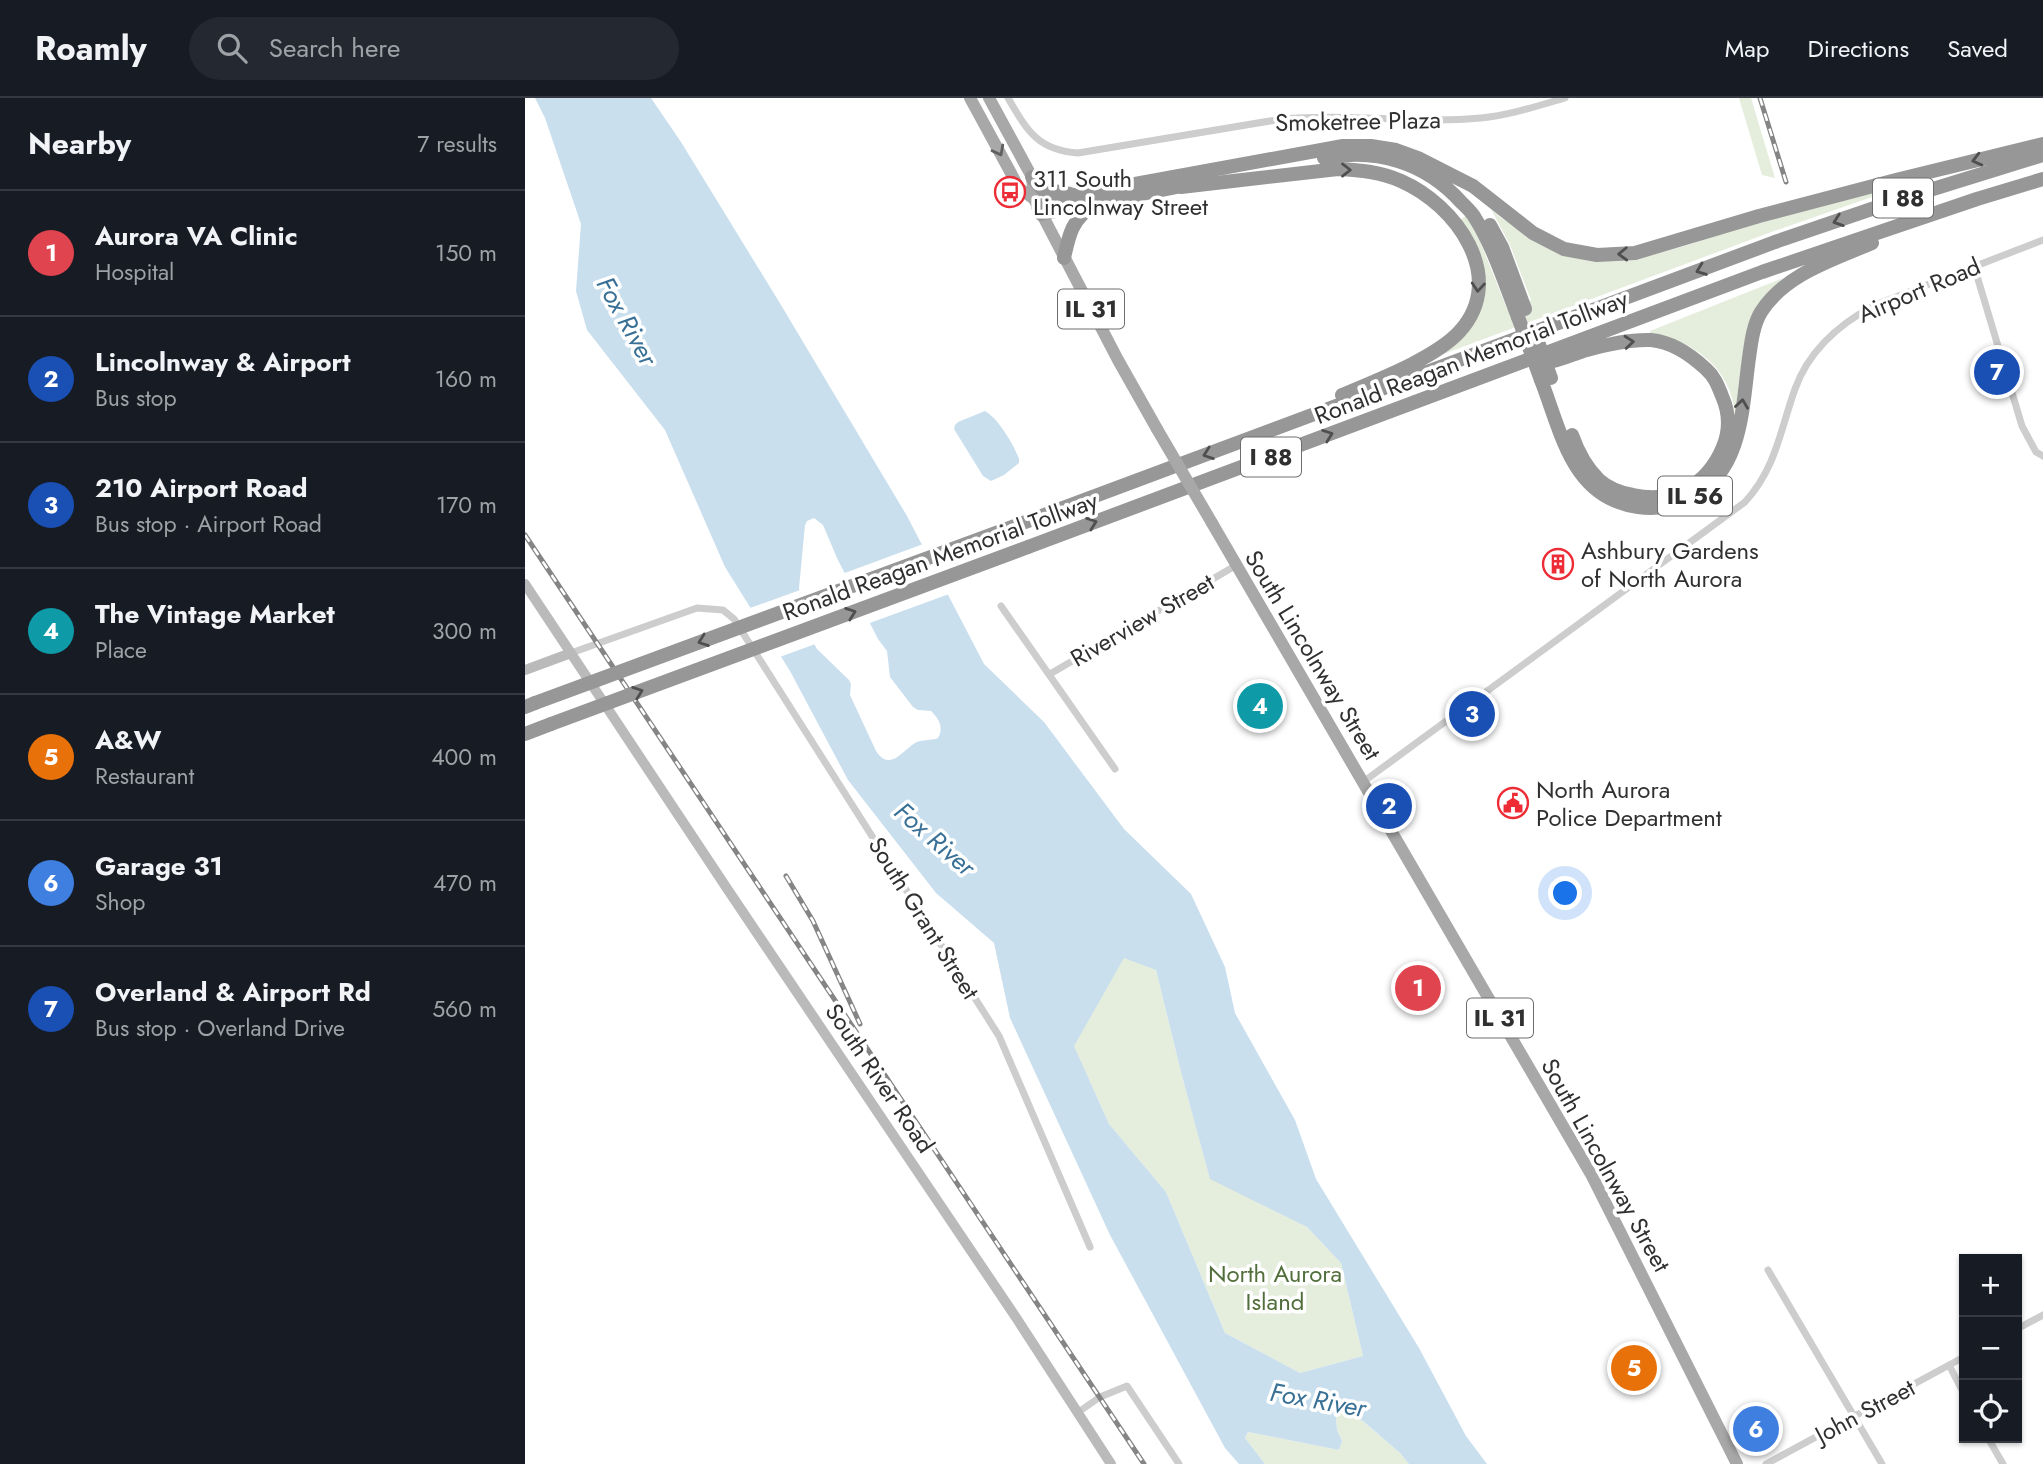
<!DOCTYPE html>
<html lang="en">
<head>
<meta charset="utf-8">
<style>
	:root { --surface:#171b24; --page:#242831; --text:#f1f3f6; --muted:#9ea1a6; --line:#363941; --accent:#ed2c36 }
	body { margin:0; font-family:Jost,sans-serif; background:var(--page); color:var(--text) }
	.controls { position:absolute; right:21px; bottom:21px; display:grid; overflow:hidden; border-radius:0px; box-shadow:0 2px 5px #0004 }
	.controls button { width:63px; height:63px; display:grid; place-items:center; padding:0; border:0; border-bottom:2px solid var(--line); background:var(--surface); color:var(--text); font:35px sans-serif }
	.you { position:absolute; left:1041px; top:796px; width:24px; height:24px; margin:-18px; border:5px solid #fff; border-radius:50%; background:#1a73e8; box-shadow:0 0 0 10px #1a73e833 }
	.badge { display:grid; place-items:center; width:46px; height:46px; border-radius:50%; background:var(--accent); color:#fff; font-size:23px; font-weight:700 }
	.pin { position:absolute; translate:-50% -50%; border:4px solid #fff; box-shadow:0 2px 7px #0006 }
	.list { margin:0; padding:0; list-style:none }
	h2 { display:flex; justify-content:space-between; align-items:center; height:91px; margin:0; padding:0 28px; font-size:30px }
	h2 small { font-size:23px; font-weight:400; color:var(--muted) }
	.list li { display:grid; grid-template-columns:46px 1fr auto; gap:21px; align-items:center; box-sizing:border-box; height:126px; padding:0 28px; border-top:2px solid var(--line) }
	.list b { display:block; font-size:26px; white-space:nowrap }
	.list p { margin:0; font-size:23px; white-space:nowrap; color:var(--muted) }
	.list em { font-size:23px; font-style:normal; color:var(--muted) }
	.icon { flex:none; width:38px; height:38px; fill:none; stroke:currentColor; stroke-width:2; stroke-linecap:round; stroke-linejoin:round }
	.map { position:relative; flex:none; width:1518px; height:1366px; overflow:hidden }
	header { display:flex; align-items:center; gap:42px; box-sizing:border-box; height:98px; padding:0 35px; background:var(--surface); border-bottom:2px solid var(--line) }
	header strong { font-size:33px }
	nav { display:flex; gap:38px; margin-inline-start:auto; font-size:24px }
	.search { width:490px; height:63px; background:var(--page); display:flex; align-items:center; gap:18px; box-sizing:border-box; padding:0 24px; border-radius:38px; color:var(--muted); font-size:26px }
	main { display:flex }
	aside { flex:1; background:var(--surface) }
	.map>svg:first-child { display:block }
</style>
</head>
<body>
<header>
<strong>Roamly</strong>
<div class="search"><svg class="icon" aria-label="search" viewBox="0 0 24 24"><circle cx="10" cy="10" r="6"/><path d="M15 15l6 6"/></svg>Search here</div>
<nav><a>Map</a><a>Directions</a><a>Saved</a></nav>
</header>
<main>
<aside>
<h2>Nearby<small>7 results</small></h2>
<ul class="list">
<li><span class="badge" style="background:#e0444e">1</span><div><b>Aurora VA Clinic</b><p>Hospital</p></div><em>150 m</em></li>
<li><span class="badge" style="background:#1a4fb4">2</span><div><b>Lincolnway &amp; Airport</b><p>Bus stop</p></div><em>160 m</em></li>
<li><span class="badge" style="background:#1a4fb4">3</span><div><b>210 Airport Road</b><p>Bus stop · Airport Road</p></div><em>170 m</em></li>
<li><span class="badge" style="background:#0f9aa8">4</span><div><b>The Vintage Market</b><p>Place</p></div><em>300 m</em></li>
<li><span class="badge" style="background:#e8710a">5</span><div><b>A&amp;W</b><p>Restaurant</p></div><em>400 m</em></li>
<li><span class="badge" style="background:#3f7fe0">6</span><div><b>Garage 31</b><p>Shop</p></div><em>470 m</em></li>
<li><span class="badge" style="background:#1a4fb4">7</span><div><b>Overland &amp; Airport Rd</b><p>Bus stop · Overland Drive</p></div><em>560 m</em></li>
</ul>
</aside>
<div class="map">
<svg width="1518" height="1366" viewBox="0 0 1518 1366">
	<rect width="100%" height="100%" fill="#fff"/>
	<!-- green -->
	<path fill="#e5eddd" d="M1214,0H1226L1250,80L1237,77Z
		M1390,84L1241,136L916,257L936,240L958,166L952,148L936,121L941,118L955,143L982,211L1006,202L985,147L966,111C972,117 979,122 987,127C1071,193 1140,151 1229,126C1283,111 1336,98 1390,84Z
		M1258,180L1247,192L1211,316H1210C1206,269 1168,243 1125,235V233Z
		M599,859L631,872L657,978L685,1080L782,1129L816,1165L838,1258L775,1275L700,1235L641,1094L584,1026L548,947Z
		M817,1314L838,1323L875,1355L884,1366H740L720,1340L723,1334L814,1352L817,1343L812,1332L811,1319Z"/>
	<!-- water -->
	<path fill="#c9dfee" fill-rule="evenodd" d="M10,0H126L156,44L256,207L382,418L459,566L519,624L599,731L666,796L700,869L710,915L770,1022L791,1081L894,1250L941,1338L962,1366H884L875,1355L838,1323L817,1314L811,1319L812,1332L817,1343L814,1352L723,1334L720,1340L740,1366H714L700,1350L585,1137L485,920L469,845L411,795L323,682L265,573L200,469L140,332L62,232L51,193L56,126L20,20ZM289,420L298,427L312,460L353,541L362,553L365,579L388,609L393,612L406,613C414,621 419,629 413,640C406,643 396,641 390,645C377,653 365,674 351,653L325,597L326,586L324,582L292,551L287,542L278,514L274,490L280,427L282,423ZM599,860L631,872L657,978L685,1081L782,1129L816,1165L838,1258L775,1275L700,1235L641,1094L584,1026L549,948Z
		M460,313C473,320 489,347 494,361V365L479,377L466,383L458,378L429,331L430,327L433,324Z"/>
	<!-- pier -->
	<path fill="#fff" d="M401,445L427,495L342,526L317,476Z
		M278,491L282,514L293,545L252,560L222,511Z"/>
	<g fill="none" stroke-linecap="round" stroke-linejoin="round">
		<!-- street -->
		<path stroke="#cdcdcd" stroke-width="7" d="M483,0C502,32 512,52 553,55L757,21C823,15 890,26 956,20C985,17 1012,8 1040,0
			M1449,168L1497,328L1511,354L1518,358
			M476,508L590,671
			M46,555L172,510L198,512L209,521L474,938L565,1149
			M525,576L710,468
			M838,684L1220,404C1251,370 1255,333 1270,291C1284,252 1314,226 1350,207L1518,142
			M1243,1172L1357,1366
			M1492,1231L1518,1217
			M1424,1267L1439,1296
			M552,1315L575,1299L602,1288L654,1366
			M1463,1340L1478,1366
			M1241,1366L1439,1259"/>
		<!-- secondary -->
		<path stroke="#bababa" stroke-width="10" d="M0,486L203,792L492,1221L586,1366
			M0,572L46,555"/>
		<!-- primary -->
		<path stroke="#a8a8a8" stroke-width="12" d="M445,0L494,90L509,101
			M464,0L507,79L509,101L593,262L632,331
			M687,425L1067,1078L1212,1366"/>
		<!-- highway -->
		<path stroke="#979797" stroke-width="14" d="M799,60C852,50 900,64 936,104C941,109 947,114 950,120C969,150 980,186 993,219
			M507,79L517,91L545,96
			M656,89L813,71C835,72 856,74 876,83C931,107 983,179 935,233C911,260 850,283 817,297
			M513,109L550,97L818,48H846L871,52L893,60L948,88L1008,135L1039,151L1072,157L1110,155L1234,118L1371,82L1518,46
			M516,116L662,87
			M965,127L977,149L1000,211
			M539,160C544,137 547,121 568,108
			M1022,264C1034,263 1046,257 1058,253C1079,247 1104,241 1126,242C1148,244 1166,257 1181,271C1190,279 1193,288 1197,298C1205,316 1205,332 1198,349C1182,388 1147,406 1108,397C1096,395 1083,390 1074,382C1062,370 1053,354 1047,337
			M1016,282C1037,336 1047,400 1113,409C1132,412 1153,408 1170,398C1218,369 1217,310 1224,260C1226,246 1228,227 1236,214C1260,176 1308,162 1347,145
			M495,426L1250,144L1379,100L1518,57
			M503,449L1237,174L1452,101L1518,81
			M0,609L10,605
			M0,636L26,626"/>
		<!-- rail casing -->
		<g stroke="#858585" stroke-width="5">
			<path id="rail" d="M1235,0L1261,84
				M0,437L619,1366
				M261,778L288,823L335,926"/>
		</g>
		<!-- rail -->
		<use href="#rail" stroke="#fff" stroke-width="2.5" stroke-dasharray="8" stroke-linecap="butt"/>
		<!-- primary-bridge -->
		<path stroke="#a8a8a8" stroke-width="12" d="M632,331L687,425"/>
		<!-- highway-bridge -->
		<path stroke="#979797" stroke-width="14" d="M993,219L1016,282
			M1011,238L1026,280
			M10,605L495,426
			M26,626L503,449"/>
	</g>
	<!-- one-way arrows -->
	<defs><path id="oneway-chevron" d="M-2-3.5L2.5 0L-2 3.5" fill="none" stroke-width="1.6" stroke-linecap="round" stroke-linejoin="round" transform="scale(1.75)"/></defs>
	<use stroke="#606060" href="#oneway-chevron" transform="translate(474 53) rotate(62)"/>
	<g stroke="#4f4f4f">
		<use href="#oneway-chevron" transform="translate(1452 62) rotate(166)"/>
		<use href="#oneway-chevron" transform="translate(821 72)"/>
		<use href="#oneway-chevron" transform="translate(1313 123) rotate(161)"/>
		<use href="#oneway-chevron" transform="translate(1098 156) rotate(178)"/>
		<use href="#oneway-chevron" transform="translate(1176 172) rotate(159)"/>
		<use href="#oneway-chevron" transform="translate(953 189) rotate(95)"/>
		<use href="#oneway-chevron" transform="translate(1104 244) rotate(-5)"/>
		<use href="#oneway-chevron" transform="translate(1217 306) rotate(-82)"/>
		<use href="#oneway-chevron" transform="translate(803 337) rotate(-20)"/>
		<use href="#oneway-chevron" transform="translate(683 356) rotate(160)"/>
		<use href="#oneway-chevron" transform="translate(567 425) rotate(-20)"/>
		<use href="#oneway-chevron" transform="translate(326 515) rotate(-20)"/>
		<use href="#oneway-chevron" transform="translate(178 543) rotate(160)"/>
		<use href="#oneway-chevron" transform="translate(113 594) rotate(-20)"/>
	</g>
	<!-- icons -->
	<defs>
		<g id="bus-ring" transform="scale(1.575)"><circle r="9.5" fill="#fff" stroke="#ed2c36" stroke-width="1.5"/><path d="M-5-6H5V4H4V6H2V4H-2V6H-4V4H-5ZM-3.5-4V0h7V-4ZM-3.5 1.2v1.5H-2V1.2ZM2 1.2v1.5H3.5V1.2Z" fill="#ed2c36"/></g>
		<g id="building-ring" transform="scale(1.575)"><circle r="9.5" fill="#fff" stroke="#ed2c36" stroke-width="1.5"/><path d="M-4-6H4V6H1V3H-1V6H-4ZM-2.5-4.3h1.7v1.8h-1.7ZM.8-4.3h1.7v1.8H.8ZM-2.5-1h1.7V.8h-1.7ZM.8-1h1.7V.8H.8Z" fill="#ed2c36"/></g>
		<g id="civic-ring" transform="scale(1.575)"><circle r="9.5" fill="#fff" stroke="#ed2c36" stroke-width="1.5"/><path d="M-.6-6.5H3V-4.5H.6V-3L4-1V1h2V6H-6V1h2V-1L-.6-3ZM-1.2 2.5V6h2.4V2.5Z" fill="#ed2c36"/></g>
	</defs>
	<g fill-rule="evenodd">
		<use href="#bus-ring" x="485" y="94"/>
		<use href="#building-ring" x="1033" y="466"/>
		<use href="#civic-ring" x="988" y="705"/>
	</g>
	<g text-anchor="middle" dominant-baseline="central" stroke-width="7" stroke-linejoin="round" paint-order="stroke">
		<!-- shield labels -->
		<g fill="#fff" stroke="#6e6e6e" stroke-width="2">
			<rect x="1348" y="80.5" width="60" height="39" rx="5"/>
			<rect x="533" y="191.5" width="66" height="39" rx="5"/>
			<rect x="716" y="339.5" width="60" height="39" rx="5"/>
			<rect x="1133" y="378.5" width="74" height="39" rx="5"/>
			<rect x="942" y="900.5" width="66" height="39" rx="5"/>
		</g>
		<g font-size="23" font-weight="bold" fill="#303030">
			<text x="1378" y="100">I 88</text>
			<text x="566" y="211">IL 31</text>
			<text x="746" y="359">I 88</text>
			<text x="1170" y="398">IL 56</text>
			<text x="975" y="920">IL 31</text>
		</g>
		<!-- street labels -->
		<g font-size="24" fill="#303030" stroke="#fff">
			<text transform="translate(833 23) rotate(-1)">Smoketree Plaza</text>
			<text transform="translate(1394 192) rotate(-23)">Airport Road</text>
			<text transform="translate(946 259) rotate(-21)">Ronald Reagan Memorial Tollway</text>
			<text transform="translate(415 458) rotate(-20)">Ronald Reagan Memorial Tollway</text>
			<text transform="translate(617 522) rotate(-30)">Riverview Street</text>
			<text transform="translate(788 557) rotate(59)">South Lincolnway Street</text>
			<text transform="translate(399 820) rotate(58)">South Grant Street</text>
			<text transform="translate(355 980) rotate(56)">South River Road</text>
			<text transform="translate(1081 1067) rotate(61)">South Lincolnway Street</text>
			<text transform="translate(1340 1313) rotate(-28)">John Street</text>
		</g>
		<!-- poi labels -->
		<g font-size="24" fill="#303030" stroke="#fff" text-anchor="start">
			<text x="508" y="80">311 South<tspan x="508" dy="28">Lincolnway Street</tspan></text>
			<text x="1056" y="452">Ashbury Gardens<tspan x="1056" dy="28">of North Aurora</tspan></text>
			<text x="1011" y="691">North Aurora<tspan x="1011" dy="28">Police Department</tspan></text>
		</g>
		<!-- park labels -->
		<g font-size="24" fill="#516e3b" stroke="#fff">
			<text x="750" y="1175">North Aurora<tspan x="750" dy="28">Island</tspan></text>
		</g>
		<!-- water labels -->
		<g font-size="26" font-style="italic" fill="#397096" stroke="#fff">
			<text transform="translate(102 223) rotate(61)">Fox River</text>
			<text transform="translate(410 741) rotate(41)">Fox River</text>
			<text transform="translate(793 1302) rotate(10)">Fox River</text>
		</g>
	</g>
</svg>
<div class="controls">
<button>+</button>
<button>−</button>
<button><svg class="icon" aria-label="locate" viewBox="0 0 24 24"><circle cx="12" cy="12" r="6"/><path d="M12 2v4M12 18v4M2 12h4M18 12h4"/></svg></button>
</div>
<div class="you"></div>
<div class="pin badge" style="left:893px;top:890px;background:#e0444e">1</div>
<div class="pin badge" style="left:864px;top:708px;background:#1a4fb4">2</div>
<div class="pin badge" style="left:947px;top:616px;background:#1a4fb4">3</div>
<div class="pin badge" style="left:735px;top:608px;background:#0f9aa8">4</div>
<div class="pin badge" style="left:1109px;top:1270px;background:#e8710a">5</div>
<div class="pin badge" style="left:1231px;top:1331px;background:#3f7fe0">6</div>
<div class="pin badge" style="left:1472px;top:274px;background:#1a4fb4">7</div>
</div>
</main>
</body>
</html>
